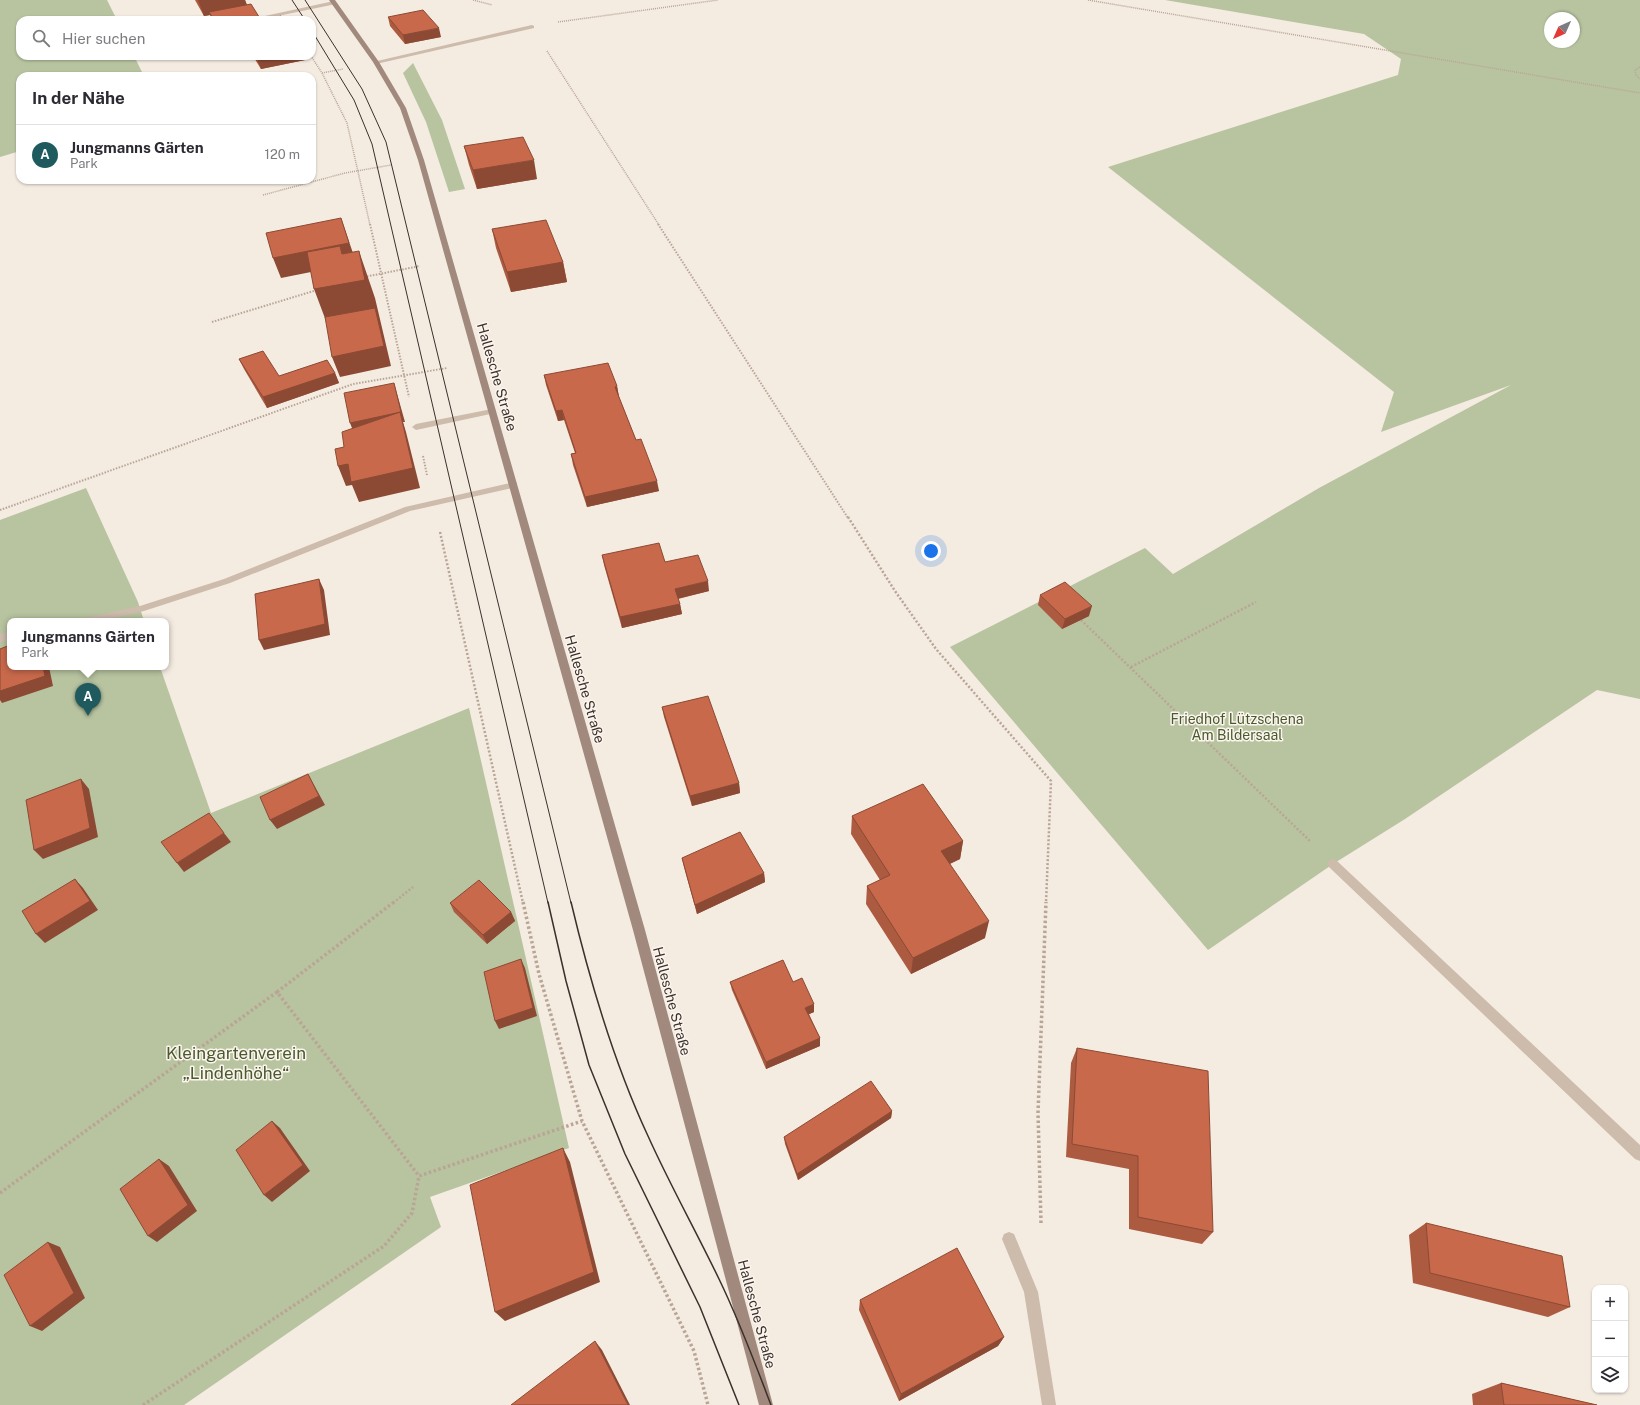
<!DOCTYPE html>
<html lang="de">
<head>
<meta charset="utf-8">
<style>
	:root { --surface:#fff; --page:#f2f2f3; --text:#2b2b33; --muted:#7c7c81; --line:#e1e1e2; --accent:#1f5a5e }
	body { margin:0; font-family:"Public Sans",sans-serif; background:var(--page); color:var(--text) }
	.controls { position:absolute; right:12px; bottom:12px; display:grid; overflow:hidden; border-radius:8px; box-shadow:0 1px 3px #0004 }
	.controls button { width:36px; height:36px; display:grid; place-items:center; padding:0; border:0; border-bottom:1px solid var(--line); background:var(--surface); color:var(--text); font:20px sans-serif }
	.compass { position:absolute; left:1544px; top:12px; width:36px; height:36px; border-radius:50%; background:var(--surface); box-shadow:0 1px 3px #0004; rotate:225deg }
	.you { position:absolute; left:931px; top:551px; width:14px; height:14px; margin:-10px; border:3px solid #fff; border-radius:50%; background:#1a73e8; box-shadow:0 0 0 6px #1a73e833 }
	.badge { display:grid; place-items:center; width:26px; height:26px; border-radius:50%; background:var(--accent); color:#fff; font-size:13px; font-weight:700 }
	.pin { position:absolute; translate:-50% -33px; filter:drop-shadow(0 1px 2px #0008) }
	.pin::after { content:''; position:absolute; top:21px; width:14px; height:12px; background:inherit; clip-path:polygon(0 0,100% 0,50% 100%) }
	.popup { position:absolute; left:7px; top:618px; width:162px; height:52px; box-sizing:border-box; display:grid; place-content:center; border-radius:8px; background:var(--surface); filter:drop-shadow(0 1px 3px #0005); font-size:13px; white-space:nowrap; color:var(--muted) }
	.popup b { font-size:15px; color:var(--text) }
	.popup::after { content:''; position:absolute; left:50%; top:100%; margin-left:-8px; border:8px solid transparent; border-top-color:var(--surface) }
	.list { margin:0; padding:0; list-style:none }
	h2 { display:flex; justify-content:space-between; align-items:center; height:52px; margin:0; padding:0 16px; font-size:17px }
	h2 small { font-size:13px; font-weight:400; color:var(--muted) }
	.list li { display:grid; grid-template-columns:26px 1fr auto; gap:12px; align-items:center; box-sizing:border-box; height:60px; padding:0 16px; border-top:1px solid var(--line) }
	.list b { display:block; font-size:15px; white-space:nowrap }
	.list p { margin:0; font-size:13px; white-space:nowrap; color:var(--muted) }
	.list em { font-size:13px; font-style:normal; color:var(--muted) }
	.icon { flex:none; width:22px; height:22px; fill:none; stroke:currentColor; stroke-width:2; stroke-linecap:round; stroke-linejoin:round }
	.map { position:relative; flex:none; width:1640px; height:1405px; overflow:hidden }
	.search { position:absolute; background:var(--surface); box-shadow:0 1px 3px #0004; left:16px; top:16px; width:300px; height:44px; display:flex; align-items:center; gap:10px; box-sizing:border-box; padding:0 14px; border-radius:12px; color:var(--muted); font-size:15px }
	.panel { position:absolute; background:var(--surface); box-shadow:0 1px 3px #0004; left:16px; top:72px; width:300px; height:112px; border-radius:12px }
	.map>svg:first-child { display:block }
</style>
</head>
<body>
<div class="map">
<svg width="1640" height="1405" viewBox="0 0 1640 1405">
	<rect width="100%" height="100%" fill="#f4ebe1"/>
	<!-- green -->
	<path fill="#b8c4a0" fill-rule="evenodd" d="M0,0H107L117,20H20V56H134L144,76H20V151L0,157Z
		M1165,0H1640V699L1597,690L1405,819L1333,864L1208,950L950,647L1145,548L1173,574L1319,488L1511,385L1381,432L1394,392L1108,167L1398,75L1401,59L1364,34ZM1550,18H1574V42H1550Z
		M413,63L442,120L465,189L449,192L426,122L403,73Z
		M86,488L138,602L144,621H10V667H160L211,813L469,708L569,1148L430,1197L441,1227L184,1405H0V520Z"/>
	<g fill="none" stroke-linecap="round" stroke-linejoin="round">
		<!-- path-far3 -->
		<path stroke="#b9a596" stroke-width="1.5" stroke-dasharray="1 1" stroke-linecap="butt" d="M473,0L492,5
			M1088,0L1640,93
			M191,17L198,20
			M558,22L718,0
			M547,51L659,225
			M311,56L322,73L347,123L370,225
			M1640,67L1635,70L1636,75L1640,79
			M322,73L343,69
			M263,195L345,173L391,165"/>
		<!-- path-far2 -->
		<path stroke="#b9a596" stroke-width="2" stroke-dasharray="1.5 1.5" stroke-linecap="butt" d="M370,224L409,397
			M658,224L848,518
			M364,277L420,266
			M212,322L317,290
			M423,456L427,475
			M0,510L353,384L447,368"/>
		<!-- path-far1 -->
		<path stroke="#b9a596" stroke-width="2.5" stroke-dasharray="2 2" stroke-linecap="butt" d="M848,517L895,591L936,649L1051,781L1046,903
			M440,532L523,903
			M1081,620L1311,842
			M1131,667L1256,602
			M393,903L413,887"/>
		<!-- path -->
		<path stroke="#b9a596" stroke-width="3.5" stroke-dasharray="2.5 2.5" stroke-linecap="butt" d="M523,902L539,974L582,1121L694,1351L708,1405
			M277,992L394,902
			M0,1193L277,992L419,1176L582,1121
			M1041,1223L1038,1113L1046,902
			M143,1405L384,1246L412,1213L419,1176"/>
		<!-- lane -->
		<path fill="#cdbbac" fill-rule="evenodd" d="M334,1L336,4L268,18L265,16Z
			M492,409H495V413L416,430L412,427L416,424Z
			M514,482L517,483V487L410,511L230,583L144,611L101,621H80L85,618L140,606L224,579L405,507Z
			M10,632V640L0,642V634Z
			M1333,859L1337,861L1640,1145V1161L1635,1159L1329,867L1327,864L1329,861Z
			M1009,1232L1014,1234L1038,1292L1056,1405H1042L1024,1292L1002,1239L1004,1234Z"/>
		<!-- street -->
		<path fill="#cdbbac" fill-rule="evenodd" d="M532,25L534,26V28L376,64L373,62Z"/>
		<!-- secondary -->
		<path fill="#a18a7d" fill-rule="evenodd" d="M329,0H335L379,62L406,108L424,160L645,930L773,1405H759L633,930L418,160L400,108L373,62Z"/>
		<!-- tram-far1 -->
		<path stroke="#3b302b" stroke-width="1" d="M292,0L305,20
			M305,0L362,89L386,142L571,903
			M312,31L354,100L372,144L548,903"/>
		<!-- tram -->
		<path stroke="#3b302b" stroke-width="1.5" d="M548,902L566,981L589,1065L625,1154L700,1307L739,1405
			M571,902C590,982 613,1061 648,1136C670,1185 696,1231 719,1279C739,1320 755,1363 771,1405"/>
	</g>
	<!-- wall -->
	<path fill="#ac5a40" d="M195,0H245L247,5L261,20H212L210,15L204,16Z
		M388,17L441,37L405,44L390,26Z
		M253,56H303L305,60L261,69Z
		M464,146L537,179L477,189L469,165Z
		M492,229L563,262L567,282L511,292L496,248Z
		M239,359L279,376L335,373L339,383L267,408L244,369Z
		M544,375L617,386L619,397L636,440L659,491L587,507L573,465L571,454L575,453L564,420L558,421L546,385Z
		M602,555L709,591L678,599L680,604L682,614L622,628L604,565Z
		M1040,595L1089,616L1062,629L1038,605Z
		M662,707L739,783L740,793L692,806L664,717Z
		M852,816L963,841L960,859L950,864L985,938L911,974L866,904L867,886L880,880L851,834Z
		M682,858L764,873L765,882L697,914L684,867Z
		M450,903L511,912L515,921L487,944L454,912Z
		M730,982H793L814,1012L809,1014L820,1038V1046L766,1069L732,990Z
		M1077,1048L1213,1232L1202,1244L1129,1229V1169L1066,1157L1071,1063Z
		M892,1111L891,1118L798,1180L785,1144L784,1137Z
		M1426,1223L1570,1307L1548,1317L1413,1283L1409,1235Z
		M860,1300L1004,1337L998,1346L899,1401L859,1310Z
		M1501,1383L1597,1405H1473L1472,1394Z"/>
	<!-- shaded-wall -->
	<path fill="#8c4a34" d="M198,0H245L248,8L209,12L210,15L204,16Z
		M439,28L441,37L405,44L403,35Z
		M256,56H303L305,60L261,69Z
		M534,160L537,179L477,189L473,170Z
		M341,218L356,262L359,251L375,298L391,366L340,377L332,357V337L314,289L346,265L281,278L273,258Z
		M563,262L567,282L511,292L507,272Z
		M335,373L339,383L267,408L263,397Z
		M394,383L405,422H403L406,432L420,488L359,502L352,485L346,486L338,466L354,433L350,423Z
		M617,386L619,397L616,398L615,387Z
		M562,410L564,420L558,421L556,411Z
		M657,481L659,491L587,507L585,497Z
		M319,579L324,590L330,635L264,650L259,640Z
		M708,581L709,591L676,599L675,589Z
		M680,604L682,614L622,628L620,617Z
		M1092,606L1089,616L1062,629L1065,619Z
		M43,667H49L53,686L2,703L0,700V691Z
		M308,774L325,805L277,829L270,820Z
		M81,779L89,789L98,837L43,859L34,850Z
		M739,783L740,793L692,806L690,796Z
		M224,833L231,842L184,872L177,863Z
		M963,841L960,859L938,869L941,851Z
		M764,873L765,882L697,914L695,905Z
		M75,879L83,888L98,910L45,943L36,934Z
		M511,912L515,921L487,944L483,935Z
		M989,921L985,938L911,974L913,958Z
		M521,959L525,968L537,1016L499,1029L495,1021Z
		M814,1004V1012L805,1016V1008Z
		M820,1038V1046L766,1069V1062Z
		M892,1111L891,1118L798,1180L797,1174Z
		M272,1121L280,1128L310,1171L272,1202L264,1195Z
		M563,1148L570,1162L600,1282L505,1321L495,1312Z
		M159,1159L169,1166L197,1211L157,1242L148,1236Z
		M48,1242L60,1247L85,1298L42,1331L30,1326Z
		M1004,1337L998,1346L899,1401L901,1394Z
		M595,1341L602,1350L630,1405H628Z"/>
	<!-- building -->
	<path fill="#c8694b" stroke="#8c4a34" d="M251,4L261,20H214L209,12Z
		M423,10L439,28L403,35L388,17Z
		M281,16L284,20H262Z
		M523,137L534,160L473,170L464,146Z
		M341,218L349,243L273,258L266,233Z
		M546,220L563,262L507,272L492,229Z
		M340,246L342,254L359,251L365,280L314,289L307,252Z
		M375,308L384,346L332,357L325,317Z
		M263,351L279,376L327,360L335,373L263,397L239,359Z
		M608,363L617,386L615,387L636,440L641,439L657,481L585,497L571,454L576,453L562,410L556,411L544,375Z
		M394,383L401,412L350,423L344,393Z
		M400,412L413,468L351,482L348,464L338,466L335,449L344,447L342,432Z
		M659,543L665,562L698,555L708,581L675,589L680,604L620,617L602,555Z
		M319,579L325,624L259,640L255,594Z
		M1065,582L1092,606L1065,619L1040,595Z
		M10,645V667H43L45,676L0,691V649Z
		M708,696L739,783L690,796L662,707Z
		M308,774L319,796L270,820L260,797Z
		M81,779L90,828L34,850L26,800Z
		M923,784L963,841L941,851L989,921L913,958L867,886L890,875L852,816Z
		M209,813L224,833L177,863L161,842Z
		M740,832L764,873L695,905L682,858Z
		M75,879L90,901L36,934L22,911Z
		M479,880L511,912L483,935L450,903Z
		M521,959L533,1008L495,1021L484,972Z
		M783,960L793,982L802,978L814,1004L805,1008L820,1038L766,1062L730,982Z
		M1077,1048L1208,1071L1213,1232L1138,1217V1156L1072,1144Z
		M871,1081L892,1111L797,1174L784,1137Z
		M272,1121L303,1165L264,1195L236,1150Z
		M563,1148L594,1272L495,1312L470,1185Z
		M159,1159L188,1205L148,1236L120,1189Z
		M1426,1223L1562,1256L1570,1307L1430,1273Z
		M48,1242L74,1293L30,1326L4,1275Z
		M957,1248L1004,1337L901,1394L860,1300Z
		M595,1341L628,1405H511Z
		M1501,1383L1597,1405H1504Z"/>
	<g text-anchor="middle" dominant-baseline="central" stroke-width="3" stroke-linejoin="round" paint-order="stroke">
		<!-- street labels -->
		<g font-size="14" fill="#3b302b" stroke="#fbf5ee">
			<text transform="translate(497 377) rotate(74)">Hallesche Straße</text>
			<text transform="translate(585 689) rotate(74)">Hallesche Straße</text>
			<text transform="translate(672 1001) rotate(75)">Hallesche Straße</text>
			<text transform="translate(757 1314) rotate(75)">Hallesche Straße</text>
		</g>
		<!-- park labels -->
		<g font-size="14" fill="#4a5a2e" stroke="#fbf5ee">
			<text x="1237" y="719">Friedhof Lützschena<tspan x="1237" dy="16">Am Bildersaal</tspan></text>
		</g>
		<!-- near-park labels -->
		<g font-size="17" fill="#4a5a2e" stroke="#fbf5ee">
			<text x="236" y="1053">Kleingartenverein<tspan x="236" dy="20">„Lindenhöhe“</tspan></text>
		</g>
	</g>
</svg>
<div class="controls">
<button>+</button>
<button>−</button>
<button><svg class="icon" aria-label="layers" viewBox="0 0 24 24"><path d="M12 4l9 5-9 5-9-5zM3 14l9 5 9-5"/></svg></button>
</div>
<svg class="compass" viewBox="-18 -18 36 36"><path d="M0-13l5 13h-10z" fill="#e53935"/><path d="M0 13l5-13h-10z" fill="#7c7c81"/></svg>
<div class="you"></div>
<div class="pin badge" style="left:88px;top:716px">A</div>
<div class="popup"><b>Jungmanns Gärten</b>Park</div>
<div class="search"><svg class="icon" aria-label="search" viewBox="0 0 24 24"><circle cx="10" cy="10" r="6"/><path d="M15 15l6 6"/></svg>Hier suchen</div>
<section class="panel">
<h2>In der Nähe<small></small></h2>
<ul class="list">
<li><span class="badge">A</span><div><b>Jungmanns Gärten</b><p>Park</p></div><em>120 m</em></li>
</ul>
</section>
</div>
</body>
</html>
